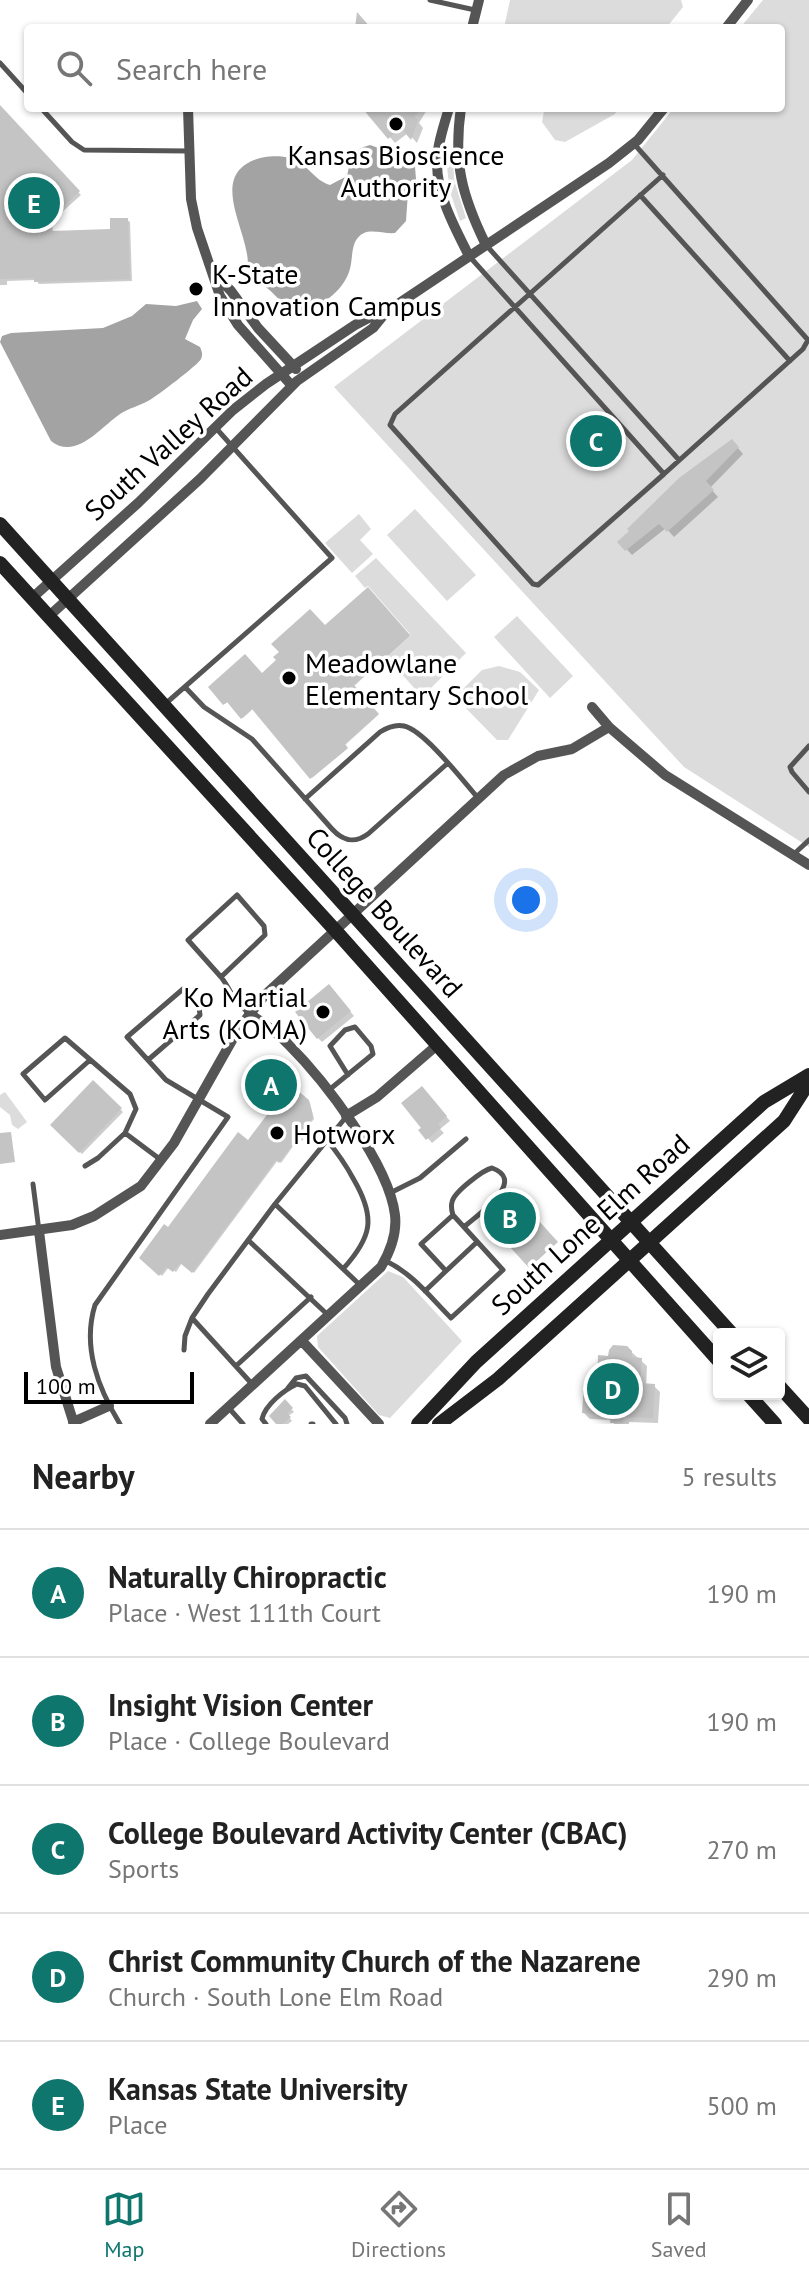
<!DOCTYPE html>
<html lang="en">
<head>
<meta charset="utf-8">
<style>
	:root { --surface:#fff; --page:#f2f2f2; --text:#222; --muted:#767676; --line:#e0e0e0; --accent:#0f766e }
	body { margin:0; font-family:"PT Sans",sans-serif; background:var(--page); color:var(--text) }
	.controls { position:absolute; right:24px; bottom:24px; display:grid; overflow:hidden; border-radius:8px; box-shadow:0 2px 6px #0004 }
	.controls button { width:72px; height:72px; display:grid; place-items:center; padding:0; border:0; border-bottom:2px solid var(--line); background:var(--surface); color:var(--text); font:40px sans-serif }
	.scale { position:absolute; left:24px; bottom:20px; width:170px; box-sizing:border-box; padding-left:8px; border:4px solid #000; border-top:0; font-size:22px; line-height:28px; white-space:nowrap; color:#000; -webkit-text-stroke:6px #fff; paint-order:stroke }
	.you { position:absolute; left:526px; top:900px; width:28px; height:28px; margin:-20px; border:6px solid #fff; border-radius:50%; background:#1a73e8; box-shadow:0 0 0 12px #1a73e833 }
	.badge { display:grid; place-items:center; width:52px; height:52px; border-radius:50%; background:var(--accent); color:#fff; font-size:26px; font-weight:700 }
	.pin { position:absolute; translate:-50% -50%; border:4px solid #fff; box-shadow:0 2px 8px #0006 }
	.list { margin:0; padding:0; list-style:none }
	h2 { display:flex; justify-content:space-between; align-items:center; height:104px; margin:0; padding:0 32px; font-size:34px }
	h2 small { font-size:26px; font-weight:400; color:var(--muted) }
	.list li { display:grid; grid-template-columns:52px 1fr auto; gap:24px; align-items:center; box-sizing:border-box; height:128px; padding:0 32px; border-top:2px solid var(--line) }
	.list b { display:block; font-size:30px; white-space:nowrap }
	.list p { margin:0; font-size:26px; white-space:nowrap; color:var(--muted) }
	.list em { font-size:26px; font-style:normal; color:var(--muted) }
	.icon { flex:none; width:44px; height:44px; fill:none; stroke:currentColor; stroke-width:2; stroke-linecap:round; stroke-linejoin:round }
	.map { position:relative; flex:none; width:809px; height:1424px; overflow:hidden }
	.search { position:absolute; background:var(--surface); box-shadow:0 2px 6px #0004; left:24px; right:24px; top:24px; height:88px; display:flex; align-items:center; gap:20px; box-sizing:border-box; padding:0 28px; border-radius:8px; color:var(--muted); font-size:30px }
	.sheet { height:744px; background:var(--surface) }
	nav { display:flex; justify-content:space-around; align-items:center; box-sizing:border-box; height:112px; border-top:2px solid var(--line); background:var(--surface); font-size:22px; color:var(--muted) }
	nav a { display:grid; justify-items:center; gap:4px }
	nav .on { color:var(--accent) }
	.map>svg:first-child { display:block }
</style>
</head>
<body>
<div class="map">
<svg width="809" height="1424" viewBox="0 0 809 1424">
	<rect width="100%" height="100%" fill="#fff"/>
	<!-- green -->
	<path fill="#dcdcdc" d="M510,0H681L683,7L666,28H504Z
		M763,0H809V847L684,767L334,387L632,160L674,108H781V28H740Z
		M547,108H618L615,114L565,142L555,140L542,122L544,111Z
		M445,151H453L454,180L466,218L460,221L450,192Z
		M415,509L476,575L447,601L387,535Z
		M359,514L371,529L360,540L373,554L352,573L325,543Z
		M376,558L466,653L422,697L386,656L410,634L368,586L365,588L355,576Z
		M517,616L573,676L550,698L494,637Z
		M499,666L520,672L539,690L508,740H497L455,697L482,670Z
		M5,1092L27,1122L18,1129L12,1125L10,1115L0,1107V1095Z
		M388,1271L403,1277L462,1341L390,1418L379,1415L318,1347L317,1336Z"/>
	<!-- water -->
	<path fill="#a3a3a3" d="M370,145L393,153L415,167L416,179L408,192L406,221L395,233C385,234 372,229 364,233C349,240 354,259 349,272C342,292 318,311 296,310C281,310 274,284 250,281L246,273C258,243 204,180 254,160C263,156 280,155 290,158C308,163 313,180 330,185L347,176C351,159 351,150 370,145Z
		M197,301L202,309L193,320L185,339L200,347C202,352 203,354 201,359C199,364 156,397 148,401C139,406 129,408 120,414C102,426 76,461 51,441L0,342L2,336L11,333L103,328L132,316L146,304L176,306Z"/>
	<!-- shadow -->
	<path fill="#0003" d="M0,107L81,195L52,221L53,233L112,231L127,220L130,222L132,281L39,284L36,280L7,281V285H0Z
		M365,108H428L419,123L423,128L417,143L408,133L395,143Z
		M732,441L743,454L710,488L718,497L674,537L666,528L632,555L620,542Z
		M368,589L409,636L353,687L378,715L344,746L347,749L312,778L254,708L243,718L229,701L225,704L210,687L262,675L325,628Z
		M333,991L354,1016L322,1042L318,1038Z
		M267,1067L310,1103L314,1119L306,1129L309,1132L302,1141L299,1138L281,1163L278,1160L194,1273L182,1263L176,1272L169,1267L162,1276L142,1257L248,1143L277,1104Z
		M93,1083L123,1112L82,1154L52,1125Z
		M426,1092L450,1121L440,1129L444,1133L432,1143L421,1130Z
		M627,1348L647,1366L646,1386H654L660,1392L658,1423L629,1422V1424H614L612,1420L590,1419L584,1413L610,1358Z
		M285,1402L294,1412L288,1416L292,1421L288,1424H281Z"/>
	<!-- building -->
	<path fill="#c4c4c4" d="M357,12L371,28H355Z
		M0,105L80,191L51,218V231L110,229V218H128L130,279L34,282V278L0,279Z
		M362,108H423L414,116L418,120L411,140L401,128L388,139Z
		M732,439L739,447L706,481L714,490L667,532L659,524L625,551L617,542L629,531L627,529L679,478Z
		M368,587L410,635L354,685L379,714L345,744L348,748L310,779L252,709L241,719L227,702L223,705L208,687L245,654L262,673L276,660L273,657L279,652L271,644L310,609L325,625Z
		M329,984L351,1011L317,1039L295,1012Z
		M266,1064L309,1100L313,1117L306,1127L309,1129L300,1141L297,1138L279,1163L276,1160L192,1273L180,1263L173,1272L166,1267L159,1276L139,1258L164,1224L168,1227L238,1132L248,1140L275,1104L251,1086Z
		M93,1080L122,1108L79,1153L50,1125Z
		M422,1086L447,1116L438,1124L441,1128L426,1140L418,1130L421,1128L401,1103Z
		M11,1132L15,1162L0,1164V1133Z
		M511,1190L558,1242L529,1268L484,1218Z
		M613,1345L627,1346L632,1351V1357L642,1358L640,1383L655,1384L653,1418L624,1417L623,1423H610L611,1415L582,1413L584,1381L597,1382L598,1355L608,1356L609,1350Z
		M285,1399L293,1408L287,1413L291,1417L283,1424H276L269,1416Z"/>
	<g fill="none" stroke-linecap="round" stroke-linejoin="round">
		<!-- lane -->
		<path stroke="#555" stroke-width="5" d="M430,0L475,10
			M0,63L28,94
			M41,108L72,142L84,150L188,151
			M663,175L395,414L390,425L533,584L538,585L664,474
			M640,195L790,361
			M486,245L679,460
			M470,257L664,474L803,349L808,340L635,145
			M185,687L204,707L252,739L332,829C343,841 354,844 368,834L448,763
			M164,705L332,558L215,427
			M809,746L790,767L792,772L809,792
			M305,799L380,732C388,727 395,724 404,726C424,730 464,782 478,798
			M794,854L809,840
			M221,977L265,935L264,926L237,895L188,940L221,977C232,991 232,1001 249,1013
			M90,1060L45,1100L23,1074L65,1038L130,1094L136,1109L125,1133L161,1160
			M329,1090L373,1054L371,1046L355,1027L345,1030L330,1046L348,1075
			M326,1139C337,1152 346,1165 354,1180C376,1218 372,1237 343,1269
			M85,1166L98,1158L125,1133
			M33,1184L39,1231
			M390,1193L420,1178L466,1139
			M275,1204L361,1286
			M453,1215C452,1212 451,1206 452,1202C454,1192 483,1170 492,1168C528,1181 477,1215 464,1227
			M248,1240L329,1316
			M386,1261C413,1274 430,1297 451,1318L503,1270L453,1215L421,1244L446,1271L425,1291
			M446,1271L477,1242
			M184,1350L185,1336L192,1318
			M236,1366L311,1297
			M252,1384L192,1318L208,1294L275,1204L346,1117
			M288,1388L296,1378L306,1376L345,1418L347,1424
			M228,1407L243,1424
			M120,1424C98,1388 82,1347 95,1305L228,1117L166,1080L127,1037L183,989L199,1007L200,1015L148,1060
			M266,1424L262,1419C265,1405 284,1390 297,1384L305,1386L336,1424
			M311,1424H313"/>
		<!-- street -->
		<path stroke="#555" stroke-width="10" d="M472,28L479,0
			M726,28L748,0
			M188,108L191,199L197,228L220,296L238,325L292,386
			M449,108C444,125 437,145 437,163C437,196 455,228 469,256
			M461,108C453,163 462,196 486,245
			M216,275L231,291L258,328L296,369
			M32,598L138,503L233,410L266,384L355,325L378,313L386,312
			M48,617L200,479L297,381L373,328L386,312L609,163L638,140L664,108
			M592,707L609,727L665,775L809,865
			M346,1116L377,1097L436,1046
			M39,1231L56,1367L74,1424
			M0,1235L72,1225L94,1216L141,1186L174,1143L239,1028L265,995L504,775L538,756L572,749L609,727
			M302,1341L379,1424
			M73,1422L109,1406
			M210,1424L381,1267C390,1252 397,1233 395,1215C389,1164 324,1080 288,1044C277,1032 262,1023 249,1013"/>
		<!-- secondary -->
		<path stroke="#222" stroke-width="14" d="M0,524L732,1334
			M0,563L335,930L719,1361
			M779,1386L809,1419
			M748,1394L775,1424
			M418,1424L476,1362L764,1102L809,1075
			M439,1424L498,1379L784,1121L809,1082"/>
	</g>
	<!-- markers -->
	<g fill="#000" stroke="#fff" stroke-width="3">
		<circle cx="396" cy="124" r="8"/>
		<circle cx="196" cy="289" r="8"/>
		<circle cx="289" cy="678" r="8"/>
		<circle cx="323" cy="1012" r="8"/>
		<circle cx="277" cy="1133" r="8"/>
	</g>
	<g text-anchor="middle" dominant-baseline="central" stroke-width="7" stroke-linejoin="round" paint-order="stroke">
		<!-- poi labels -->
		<g font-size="28" fill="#000" stroke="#fff" text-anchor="start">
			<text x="396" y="154" text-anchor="middle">Kansas Bioscience<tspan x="396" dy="32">Authority</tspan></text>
			<text x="212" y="273">K-State<tspan x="212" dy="32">Innovation Campus</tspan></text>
			<text x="305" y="662">Meadowlane<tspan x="305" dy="32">Elementary School</tspan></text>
			<text x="307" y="996" text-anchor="end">Ko Martial<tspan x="307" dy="32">Arts (KOMA)</tspan></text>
			<text x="293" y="1133">Hotworx</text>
		</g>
		<!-- street labels -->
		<g font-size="28" fill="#000" stroke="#fff">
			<text transform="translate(168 443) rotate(-42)">South Valley Road</text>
			<text transform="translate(385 912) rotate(48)">College Boulevard</text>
			<text transform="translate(590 1224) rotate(-42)">South Lone Elm Road</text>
		</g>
	</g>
</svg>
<div class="controls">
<button><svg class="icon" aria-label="layers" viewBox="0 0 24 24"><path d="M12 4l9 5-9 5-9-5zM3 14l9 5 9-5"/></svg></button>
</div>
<div class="scale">100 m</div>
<div class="you"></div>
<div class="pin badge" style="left:271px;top:1085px">A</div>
<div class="pin badge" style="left:510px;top:1218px">B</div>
<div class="pin badge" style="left:596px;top:441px">C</div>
<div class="pin badge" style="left:613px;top:1389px">D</div>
<div class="pin badge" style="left:34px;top:203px">E</div>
<div class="search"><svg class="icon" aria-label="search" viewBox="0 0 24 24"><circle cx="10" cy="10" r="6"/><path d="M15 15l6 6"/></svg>Search here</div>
</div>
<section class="sheet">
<h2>Nearby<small>5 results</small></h2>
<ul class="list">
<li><span class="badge">A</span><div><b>Naturally Chiropractic</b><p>Place · West 111th Court</p></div><em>190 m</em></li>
<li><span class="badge">B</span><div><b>Insight Vision Center</b><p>Place · College Boulevard</p></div><em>190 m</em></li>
<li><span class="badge">C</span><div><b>College Boulevard Activity Center (CBAC)</b><p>Sports</p></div><em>270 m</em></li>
<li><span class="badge">D</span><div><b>Christ Community Church of the Nazarene</b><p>Church · South Lone Elm Road</p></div><em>290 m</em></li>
<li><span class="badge">E</span><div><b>Kansas State University</b><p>Place</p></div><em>500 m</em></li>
</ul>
</section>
<nav>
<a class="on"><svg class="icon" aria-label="map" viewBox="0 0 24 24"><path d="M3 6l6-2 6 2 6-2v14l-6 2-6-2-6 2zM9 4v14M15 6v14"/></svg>Map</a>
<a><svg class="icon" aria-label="directions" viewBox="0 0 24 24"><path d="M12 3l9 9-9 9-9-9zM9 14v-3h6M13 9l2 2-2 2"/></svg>Directions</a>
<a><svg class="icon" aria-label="saved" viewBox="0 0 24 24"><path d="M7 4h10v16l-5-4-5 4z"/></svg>Saved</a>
</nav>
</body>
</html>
